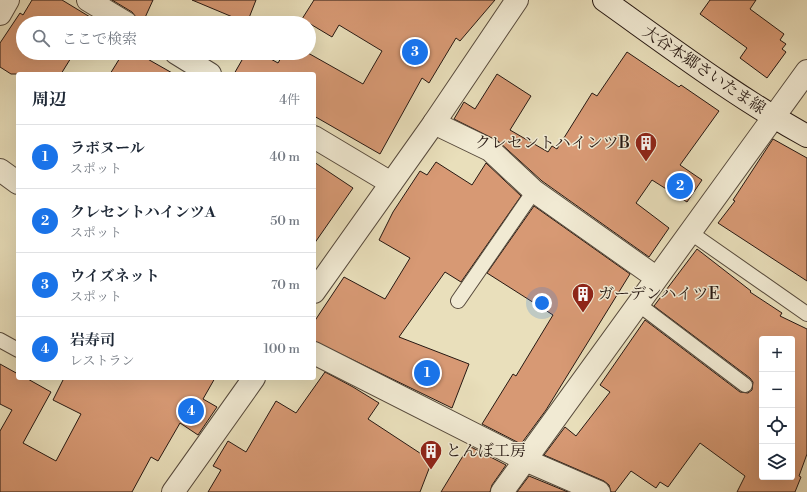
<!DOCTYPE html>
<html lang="ja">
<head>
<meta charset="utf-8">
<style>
	:root { --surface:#fff; --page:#f6f6f7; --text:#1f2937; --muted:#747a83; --line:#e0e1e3; --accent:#1a73e8 }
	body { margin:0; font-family:"Libre Bodoni","Noto Serif JP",serif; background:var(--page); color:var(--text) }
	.controls { position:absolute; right:12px; bottom:12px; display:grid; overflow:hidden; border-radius:4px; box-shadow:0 4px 16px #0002 }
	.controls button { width:36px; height:36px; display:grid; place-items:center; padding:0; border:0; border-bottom:1px solid var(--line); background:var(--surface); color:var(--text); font:20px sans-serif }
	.you { position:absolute; left:542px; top:303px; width:14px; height:14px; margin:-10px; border:3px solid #fff; border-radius:50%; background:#1a73e8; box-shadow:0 0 0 6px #1a73e833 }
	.badge { display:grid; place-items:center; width:26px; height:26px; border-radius:50%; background:var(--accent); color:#fff; font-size:13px; font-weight:700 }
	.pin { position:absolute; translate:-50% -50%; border:2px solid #fff; box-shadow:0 1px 4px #0006 }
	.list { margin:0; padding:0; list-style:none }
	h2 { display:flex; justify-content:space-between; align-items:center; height:52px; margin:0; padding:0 16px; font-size:17px }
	h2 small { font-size:13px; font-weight:400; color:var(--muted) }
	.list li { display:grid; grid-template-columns:26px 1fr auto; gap:12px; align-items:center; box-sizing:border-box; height:64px; padding:0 16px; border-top:1px solid var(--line) }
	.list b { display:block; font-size:15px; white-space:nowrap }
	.list p { margin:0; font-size:13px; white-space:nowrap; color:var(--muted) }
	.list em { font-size:13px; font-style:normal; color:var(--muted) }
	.icon { flex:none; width:22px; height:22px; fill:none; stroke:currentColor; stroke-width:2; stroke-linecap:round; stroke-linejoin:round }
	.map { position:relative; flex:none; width:807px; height:492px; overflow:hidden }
	.search { position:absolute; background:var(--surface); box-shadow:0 4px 16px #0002; left:16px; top:16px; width:300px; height:44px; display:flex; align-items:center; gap:10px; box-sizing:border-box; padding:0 14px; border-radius:22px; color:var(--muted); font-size:15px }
	.panel { position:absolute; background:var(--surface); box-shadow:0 4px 16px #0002; left:16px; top:72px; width:300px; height:308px; border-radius:4px }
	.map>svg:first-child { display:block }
</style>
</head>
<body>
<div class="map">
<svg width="807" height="492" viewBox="0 0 807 492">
	<rect width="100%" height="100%" fill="#e9dfbb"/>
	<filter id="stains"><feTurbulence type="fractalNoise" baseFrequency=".005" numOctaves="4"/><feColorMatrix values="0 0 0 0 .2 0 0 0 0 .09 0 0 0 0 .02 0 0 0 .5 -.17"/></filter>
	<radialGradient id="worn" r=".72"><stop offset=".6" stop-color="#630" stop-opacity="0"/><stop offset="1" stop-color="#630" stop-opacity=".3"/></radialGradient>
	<!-- building -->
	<path fill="#d79974" stroke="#261812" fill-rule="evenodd" d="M32,0H62L95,20L93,23H23V53H74L61,74H11L0,67V43L20,13L23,15Z
		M112,0H153L143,22L138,20L132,12Z
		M192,0H256L247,23Z
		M314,0H495L460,41L456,38L429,83L422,78L380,154L314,116V74H234L246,53H260L278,63L284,53H308L363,84L382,51L339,25L332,37L302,19Z
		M710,0H756L750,9L784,34L780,40L786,44L782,49L786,52L767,78L740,58L747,48L700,14Z
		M627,52L679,87L681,85L719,111L680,165L702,180L687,202L652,180L636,203L669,228L649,257L542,181L498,141L454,119L464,102L475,109L497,74L531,96L510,130L548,152L552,146L557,149L592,93L597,96Z
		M123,53H137L174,74H110Z
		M773,139L807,158V281L718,223L735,201L733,200Z
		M314,162L353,188L314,244Z
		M436,162L472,185L486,163L521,196L461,282L445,272L399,337L469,364L452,408L314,341V322L344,277L385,299L410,258L379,240L393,212L420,171L427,175Z
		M534,206L630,274L546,410L521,444L482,424L513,374L516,376L553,315L487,273Z
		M697,249L751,291L750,292L782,313L780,316L807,329V454L799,476L801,477L795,492H737L745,476L700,443L668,487L660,482L656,488L631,471L615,492H611L609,485L604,481L544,455L565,427L576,436L610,392L600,385L645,320L740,392L748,393L752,390L753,382L750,378L654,306ZM762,339H792V477H762Z
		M0,364L18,374V378H26L51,392L23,443L56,461L81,414L53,400L64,378H215L203,399L217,407L198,435L180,423L158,461L151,457L132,492H0V431L12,410L0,404Z
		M325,372L353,387L379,403L368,419L432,461L420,492H208L221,470L213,466L228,441L246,452L276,401L296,413Z
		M469,446L506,465L492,485L490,492H441Z
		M529,476L568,492H517Z"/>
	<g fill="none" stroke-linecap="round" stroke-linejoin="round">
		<!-- service casing -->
		<g stroke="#574a3c" stroke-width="16">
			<path id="service" d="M691,233L807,314
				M458,301L534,191
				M638,304L745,385
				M0,340L18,350"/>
		</g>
		<!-- minor casing -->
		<g stroke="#574a3c" stroke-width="24">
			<path id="minor" d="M88,0L126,23
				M0,14L8,0
				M176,53L210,74
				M434,123L490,150L534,191L657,278
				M314,137L391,183
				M0,170L18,183
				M314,353L525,460L599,492
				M502,492L807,71"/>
		</g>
		<!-- tertiary casing -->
		<g stroke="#574a3c" stroke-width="24">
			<path id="tertiary" d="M314,292L434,123L517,0
				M173,492L254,378"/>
		</g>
		<!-- secondary casing -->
		<g stroke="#261812" stroke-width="24">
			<path id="secondary" d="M604,0C670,47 736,97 807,136"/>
		</g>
		<!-- service -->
		<use href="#service" stroke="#f1ead3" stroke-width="14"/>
		<!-- minor -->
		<use href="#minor" stroke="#f1ead3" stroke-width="22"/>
		<!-- tertiary -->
		<use href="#tertiary" stroke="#f1ead3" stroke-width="22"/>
		<!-- secondary -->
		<use href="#secondary" stroke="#f1ead3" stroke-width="22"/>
	</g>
	<!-- icons -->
	<defs>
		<g id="building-pin" transform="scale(1.15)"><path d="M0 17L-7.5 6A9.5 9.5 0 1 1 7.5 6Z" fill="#8f2418" stroke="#f1ead3"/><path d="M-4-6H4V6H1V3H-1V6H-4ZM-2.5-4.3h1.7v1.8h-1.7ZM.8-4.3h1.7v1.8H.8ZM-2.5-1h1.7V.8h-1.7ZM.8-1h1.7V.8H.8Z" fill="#fff"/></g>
	</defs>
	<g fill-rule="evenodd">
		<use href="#building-pin" x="646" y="143"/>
		<use href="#building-pin" x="583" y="294"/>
		<use href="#building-pin" x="431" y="451"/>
	</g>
	<g text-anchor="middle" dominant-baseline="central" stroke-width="3" stroke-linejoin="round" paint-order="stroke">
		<!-- street labels -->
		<g font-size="16" fill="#261812" stroke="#f1ead3">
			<text transform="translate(704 70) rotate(34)">大谷本郷さいたま線</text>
		</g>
		<!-- poi labels -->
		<g font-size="16" fill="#261812" stroke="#f1ead3" text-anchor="start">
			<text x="630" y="143" text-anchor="end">クレセントハインツB</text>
			<text x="598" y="294">ガーデンハイツE</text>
			<text x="446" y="451">とんぼ工房</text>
		</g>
	</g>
	<rect width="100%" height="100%" filter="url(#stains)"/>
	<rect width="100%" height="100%" fill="url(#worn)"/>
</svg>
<div class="controls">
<button>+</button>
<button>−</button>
<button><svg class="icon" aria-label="locate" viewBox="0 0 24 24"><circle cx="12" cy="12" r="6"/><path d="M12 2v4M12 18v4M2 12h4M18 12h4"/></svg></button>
<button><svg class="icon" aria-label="layers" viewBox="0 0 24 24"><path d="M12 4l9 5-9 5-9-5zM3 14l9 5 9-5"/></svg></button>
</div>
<div class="you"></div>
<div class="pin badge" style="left:427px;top:373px">1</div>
<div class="pin badge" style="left:680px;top:186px">2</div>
<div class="pin badge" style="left:415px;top:52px">3</div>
<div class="pin badge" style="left:191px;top:411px">4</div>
<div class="search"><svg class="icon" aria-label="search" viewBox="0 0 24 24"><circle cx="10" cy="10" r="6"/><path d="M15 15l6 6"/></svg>ここで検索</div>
<section class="panel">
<h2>周辺<small>4件</small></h2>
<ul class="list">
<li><span class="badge">1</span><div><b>ラボヌール</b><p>スポット</p></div><em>40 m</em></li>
<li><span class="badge">2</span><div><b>クレセントハインツA</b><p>スポット</p></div><em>50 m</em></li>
<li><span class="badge">3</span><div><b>ウイズネット</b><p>スポット</p></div><em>70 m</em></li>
<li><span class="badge">4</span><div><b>岩寿司</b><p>レストラン</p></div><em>100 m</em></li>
</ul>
</section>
</div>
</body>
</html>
